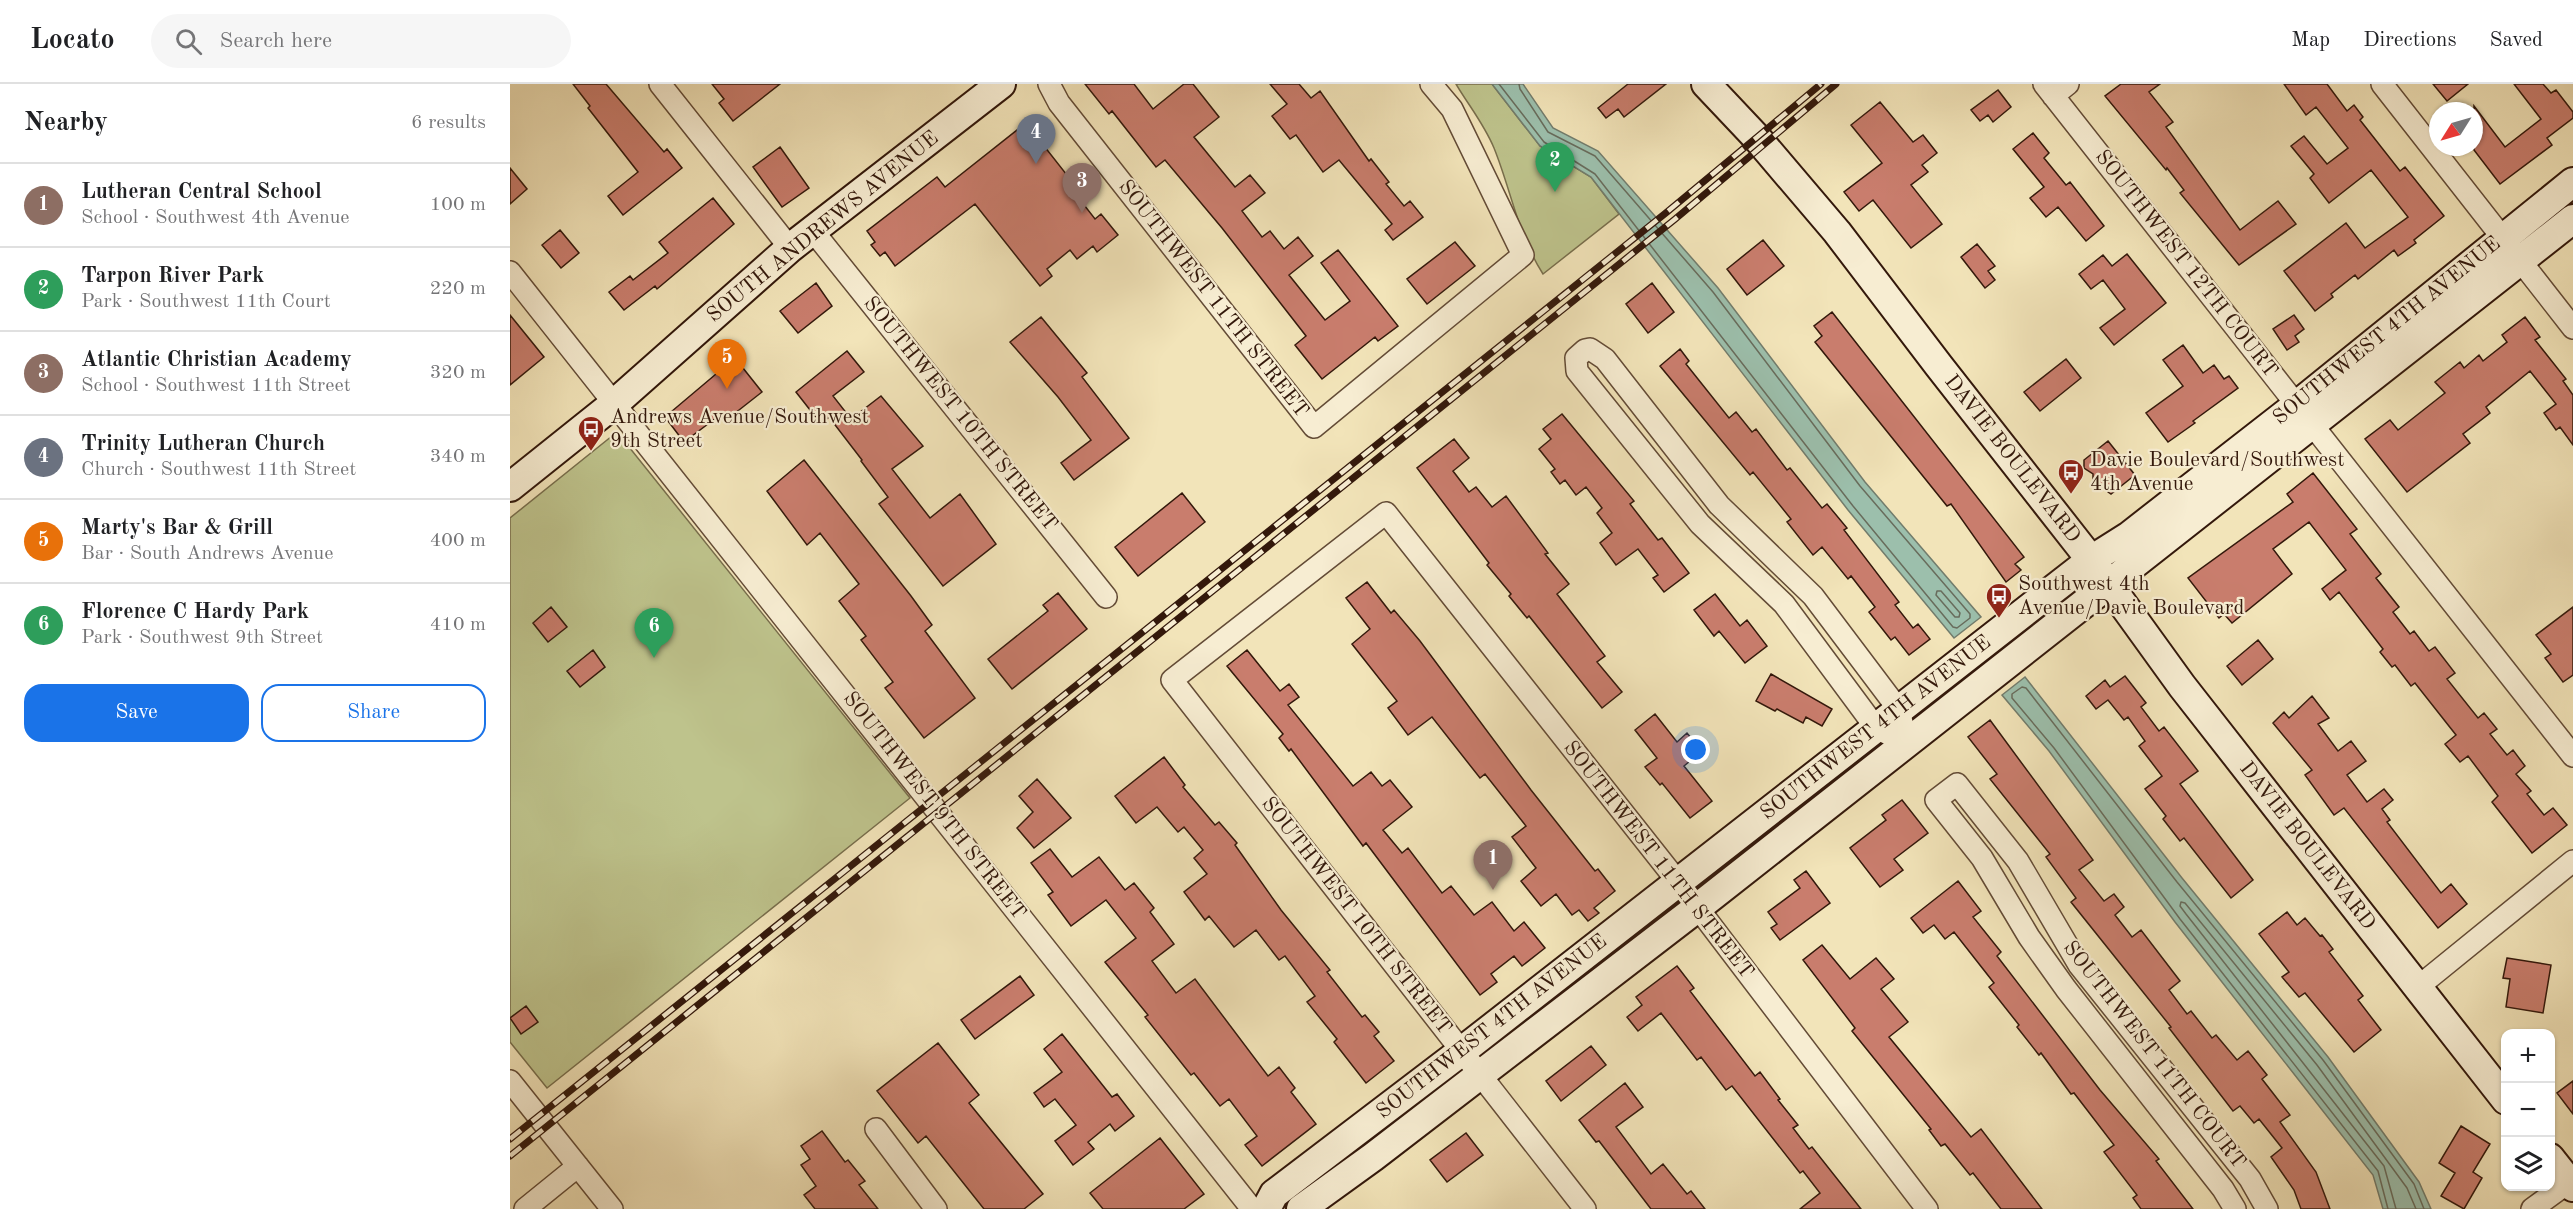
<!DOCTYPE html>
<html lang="en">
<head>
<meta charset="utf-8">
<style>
	:root { --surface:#fff; --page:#f6f6f6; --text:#202124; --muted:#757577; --line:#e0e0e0; --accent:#1a73e8 }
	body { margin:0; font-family:"Old Standard TT",serif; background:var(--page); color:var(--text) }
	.controls { position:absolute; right:18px; bottom:18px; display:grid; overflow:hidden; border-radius:12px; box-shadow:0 2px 4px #0004 }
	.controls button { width:54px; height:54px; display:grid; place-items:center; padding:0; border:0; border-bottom:2px solid var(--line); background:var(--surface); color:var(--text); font:30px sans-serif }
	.compass { position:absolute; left:1919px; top:18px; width:54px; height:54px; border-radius:50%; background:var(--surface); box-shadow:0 2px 4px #0004; rotate:233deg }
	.you { position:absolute; left:1186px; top:666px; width:21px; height:21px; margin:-15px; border:4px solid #fff; border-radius:50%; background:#1a73e8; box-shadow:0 0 0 9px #1a73e833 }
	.badge { display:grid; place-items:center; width:39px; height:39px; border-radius:50%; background:var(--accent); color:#fff; font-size:20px; font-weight:700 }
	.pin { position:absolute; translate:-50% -50px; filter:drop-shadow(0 2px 3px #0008) }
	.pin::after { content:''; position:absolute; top:32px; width:21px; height:18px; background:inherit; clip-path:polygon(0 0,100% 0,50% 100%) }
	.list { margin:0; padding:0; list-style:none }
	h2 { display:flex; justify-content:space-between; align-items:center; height:78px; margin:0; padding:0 24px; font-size:26px }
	h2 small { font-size:20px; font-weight:400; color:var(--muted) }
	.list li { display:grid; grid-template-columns:39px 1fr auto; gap:18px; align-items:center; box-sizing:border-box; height:84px; padding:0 24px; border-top:2px solid var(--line) }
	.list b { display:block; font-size:22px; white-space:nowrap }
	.list p { margin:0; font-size:20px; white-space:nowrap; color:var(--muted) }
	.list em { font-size:20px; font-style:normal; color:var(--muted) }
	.actions { display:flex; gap:12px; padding:18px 24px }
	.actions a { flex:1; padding:14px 0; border:2px solid var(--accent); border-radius:18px; text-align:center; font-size:21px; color:var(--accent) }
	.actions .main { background:var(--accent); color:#fff }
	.icon { flex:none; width:33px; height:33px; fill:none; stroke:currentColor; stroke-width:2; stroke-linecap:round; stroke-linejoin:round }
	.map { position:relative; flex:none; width:2063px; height:1125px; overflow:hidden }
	header { display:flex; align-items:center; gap:36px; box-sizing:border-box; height:84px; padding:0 30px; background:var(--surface); border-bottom:2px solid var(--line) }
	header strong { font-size:28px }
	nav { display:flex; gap:33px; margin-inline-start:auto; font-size:21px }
	.search { width:420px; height:54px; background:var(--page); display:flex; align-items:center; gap:15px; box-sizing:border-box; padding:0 21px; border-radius:33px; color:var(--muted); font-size:22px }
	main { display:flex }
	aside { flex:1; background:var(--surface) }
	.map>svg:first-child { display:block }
</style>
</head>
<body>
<header>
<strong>Locato</strong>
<div class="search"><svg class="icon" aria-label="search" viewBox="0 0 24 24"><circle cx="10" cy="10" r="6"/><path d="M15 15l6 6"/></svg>Search here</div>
<nav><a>Map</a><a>Directions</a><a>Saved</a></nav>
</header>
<main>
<aside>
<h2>Nearby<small>6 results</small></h2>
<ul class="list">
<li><span class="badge" style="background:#8d6e63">1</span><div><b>Lutheran Central School</b><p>School · Southwest 4th Avenue</p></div><em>100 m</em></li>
<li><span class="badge" style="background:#2e9e5b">2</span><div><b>Tarpon River Park</b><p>Park · Southwest 11th Court</p></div><em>220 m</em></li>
<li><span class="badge" style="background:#8d6e63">3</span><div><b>Atlantic Christian Academy</b><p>School · Southwest 11th Street</p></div><em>320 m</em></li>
<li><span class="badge" style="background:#6b7280">4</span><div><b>Trinity Lutheran Church</b><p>Church · Southwest 11th Street</p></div><em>340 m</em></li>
<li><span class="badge" style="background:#e8710a">5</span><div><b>Marty's Bar &amp; Grill</b><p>Bar · South Andrews Avenue</p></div><em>400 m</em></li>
<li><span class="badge" style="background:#2e9e5b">6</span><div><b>Florence C Hardy Park</b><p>Park · Southwest 9th Street</p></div><em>410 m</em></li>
</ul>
<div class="actions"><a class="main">Save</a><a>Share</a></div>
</aside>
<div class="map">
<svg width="2063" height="1125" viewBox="0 0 2063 1125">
	<rect width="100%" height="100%" fill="#f2e4b9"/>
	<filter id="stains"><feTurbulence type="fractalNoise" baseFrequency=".00333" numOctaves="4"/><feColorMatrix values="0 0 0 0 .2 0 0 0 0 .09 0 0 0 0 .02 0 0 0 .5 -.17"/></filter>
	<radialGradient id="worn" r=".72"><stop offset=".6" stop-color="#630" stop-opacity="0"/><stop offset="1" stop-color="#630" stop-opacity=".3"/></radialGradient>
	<!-- green -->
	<path fill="#bec38c" stroke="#786e4c" stroke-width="1.5" d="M946,0H982L1030,62L1081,93L1109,130L1033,190C1008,151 1001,106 984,64C974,40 959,22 946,0Z
		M107,348L400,714L37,1004L0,958V434Z"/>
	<!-- water -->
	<path fill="#9cbfac" stroke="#727c6c" stroke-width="1.5" d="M982,0H1013L1043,44L1088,67L1208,204L1355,398L1471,533L1444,554L1338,426L1081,93L1030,62Z
		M1515,593L1672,794L1818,973L1909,1098L1921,1125H1873L1863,1091L1665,838L1539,667L1492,611Z"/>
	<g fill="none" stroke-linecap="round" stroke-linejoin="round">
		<!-- shore -->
		<path stroke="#686c5c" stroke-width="1.5" d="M989,0L1034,58L1085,90L1343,422L1443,543L1447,544L1460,534V530L1350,402L1203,208L1085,72L1038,48L1010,5L1009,0
			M1427,507H1431L1450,529L1449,533H1445L1426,511Z
			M1878,1125L1868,1087L1670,835L1544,664L1502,614V610L1512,603L1516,604L1667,798L1813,976L1904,1100L1914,1125
			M1886,1125L1874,1082L1676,830L1670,822L1671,818L1675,819L1807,981L1897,1104L1906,1125"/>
	</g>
	<!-- building -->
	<path fill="#c97d6d" stroke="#33180b" stroke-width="1.5" d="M63,0H96L154,68L157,65L172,84L113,131L98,112L128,88L78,24L80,22Z
		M202,0H270L223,37L209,19L214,15Z
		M575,0H624L643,25L674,0H683L709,33L684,53L725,103L740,91L755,109L732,127L752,153L760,147L774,165L788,153L803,172L779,191L815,236L840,217L811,179L828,166L888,242L868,257L865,253L812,295L785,261L796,252L712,144L655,76L646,83L602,27L599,30Z
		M760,0H789L801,14L810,7L859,77L861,75L879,98L876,100L894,122L900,117L913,133L883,156L875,146L882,140L829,76L813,88L786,51L780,55L762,32L777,20Z
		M1118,0H1156L1114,33L1108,25L1096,34L1088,24Z
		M1611,0H1650L1639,8L1663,38L1656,43L1730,146L1768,117L1786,140L1729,181L1670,109L1674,106L1657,84L1656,86L1595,12Z
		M1774,0H1817L1837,27L1844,21L1853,33L1850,36L1890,87L1895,83L1934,132L1904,156L1906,159L1888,172L1884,166L1848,195L1845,191L1821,210L1823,213L1805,227L1774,187L1836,139L1855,164L1898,133L1861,86L1819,119L1800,94L1804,90L1781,62L1794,52L1817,80L1838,64L1806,23L1796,31Z
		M1923,0H1958L1937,17Z
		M2004,0H2033L2041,9L2046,6L2063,28V34L2037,54L2042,61L1990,100L1964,66V22L1995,63L2031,35Z
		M1488,6L1501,23L1483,38L1478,31L1470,37L1461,26Z
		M1370,18L1403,58L1413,51L1427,69L1412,81L1418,88L1401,101L1432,140L1401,164L1363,116L1349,127L1334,108L1372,79L1341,41Z
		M516,39L564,100L560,103L585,135L591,130L608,151L587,168L583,162L567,175L560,166L537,185L542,192L530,202L465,120L385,182L375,168L370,172L361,161L365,158L357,147L427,93L435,103Z
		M1523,49L1539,69L1534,74L1556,101L1560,98L1594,142L1576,157L1548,123L1536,133L1520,114L1534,103L1503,65Z
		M270,63L299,104L272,123L243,83Z
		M0,84L17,105L0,120Z
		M203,114L224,140L147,205L145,202L114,226L99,208L120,192L123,196L158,169L149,158Z
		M50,146L69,169L51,184L32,161Z
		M1253,156L1274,182L1237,211L1217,185Z
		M945,158L965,182L917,220L897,195Z
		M1467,160L1485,182L1478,187L1485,196L1475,204L1451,173Z
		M1617,170L1656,219L1604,261L1590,244L1615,225L1593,196L1581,205L1569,190L1593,171L1602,182Z
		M306,199L322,222L288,249L270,227Z
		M1142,199L1164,228L1138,249L1116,220Z
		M1322,228L1514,473L1505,480L1511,486L1496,498L1441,420L1437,422L1305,258L1312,252L1304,242Z
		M0,231L34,273L0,301Z
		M1784,231L1794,245L1785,252L1789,258L1777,266L1763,245Z
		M531,233L577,289L572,293L619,354L564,396L551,379L581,356L548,313L500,258Z
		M2015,233L2030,253L2025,256L2056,295L2053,297L2063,311V361L2050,343L2046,346L2034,329L2046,320L2020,287L1976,323L1980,329L1953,350L1960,359L1897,408L1855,355L1880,336L1888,346L1935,309L1925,298L1950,278L1954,284L1969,271L1973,277L1997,258L1992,251Z
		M1673,261L1693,289L1704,281L1714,295L1719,292L1728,304L1683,337L1685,339L1658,358L1636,329L1673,302L1653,276Z
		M1170,265L1179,277L1176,280L1219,334L1226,328L1242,348L1246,345L1277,386L1280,384L1312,424L1317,420L1337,444L1334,446L1389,518L1385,521L1403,544L1408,540L1420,555L1399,571L1385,553L1381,556L1359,528L1365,523L1341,492L1338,495L1312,463L1303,471L1277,438L1281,435L1243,388L1240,391L1150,282Z
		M337,267L354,288L323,312L341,335L371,312L413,362L382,385L420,434L450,410L486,460L433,502L369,420L378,413L351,377L352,376L319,333L311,340L286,308Z
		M225,274L252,308L215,337L210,331L174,358L155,333Z
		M1556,275L1571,294L1530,327L1514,308Z
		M1052,330L1124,417L1120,420L1148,456L1152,454L1179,489L1154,508L1143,494L1148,491L1128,465L1106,481L1090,459L1102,449L1087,429L1092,424L1076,403L1066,411L1055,396L1050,400L1041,388L1045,385L1029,365L1041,355L1033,345Z
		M944,355L959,374L943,387L959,408L966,403L982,423L996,412L1038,469L1035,470L1059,500L1047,510L1095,572L1087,578L1112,608L1092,624L1019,532L1017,534L999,512L1001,510L977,481L979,479L907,384Z
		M1598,357L1625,391L1601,410L1583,397V390L1574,384V376Z
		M294,376L401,512L422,541L415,547L465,614L414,654L375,604L383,598L351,556L356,552L329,517L349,500L310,449L297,461L257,407Z
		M1803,389L1847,445L1840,450L1871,490L1866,494L1889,523L1883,528L1900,550L1904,547L1919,567L1925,563L1945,589L1937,595L1968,634L1974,629L1987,645L1980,650L1997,671L2003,666L2015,682L2006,690L2021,707L2017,710L2034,731L2043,724L2057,741L2022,769L1982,718L1988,712L1958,672L1950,678L1935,660L1946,651L1905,599L1901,602L1885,581L1882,583L1870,568L1873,565L1829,508L1820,516L1812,505L1836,486L1799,438L1763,465L1782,490L1722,539L1714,530L1709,534L1678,494L1783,418L1777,410Z
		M672,409L695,438L628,492L605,463Z
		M857,498L881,529L884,526L910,557L1021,706L1085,787L1088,785L1105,807L1084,824L1089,829L1078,837L1069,826L1062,831L1046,810L1031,822L1011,797L1026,784L1002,753L1016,742L975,690L970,694L922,633L898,651L878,624L887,617L842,560L860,545L836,514Z
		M548,509L577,545L502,605L478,575L538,527L533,521Z
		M1205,510L1230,542L1237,536L1257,562L1235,579L1209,547L1204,552L1184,526Z
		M41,523L57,543L38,558L23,539Z
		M2063,523V591L2053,598L2035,574L2041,570L2026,551Z
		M1748,556L1763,575L1732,601L1717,582Z
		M83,566L95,583L70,603L57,587Z
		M737,566L770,607L779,600L789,613L778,621L843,702L861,688L872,702L880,696L902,723L873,746L892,769L898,764L932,809L941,802L964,831L982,818L1004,847L1014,838L1035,864L1012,882L1004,872L981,890L987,898L970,911L856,759L853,762L781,665L779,667L769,654L773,650L717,582Z
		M1261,590L1322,625L1312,642L1296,633L1293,639L1267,625L1265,627L1246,617Z
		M1615,592L1636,619L1631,623L1649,647L1654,643L1688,687L1670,700L1743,796L1721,814L1674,754L1670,757L1653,735L1656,732L1635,705L1652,692L1629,662L1635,657L1618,633L1614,636L1598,616L1586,625L1576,612L1595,596L1600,603Z
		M1802,612L1819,634L1808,640L1828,667L1841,657L1856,677L1837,691L1857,718L1874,705L1883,716L1872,725L1880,736L1877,738L1931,809L1941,800L1957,820L1928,844L1834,724L1824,731L1795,691L1802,686L1763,639L1774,628L1779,634Z
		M1145,630L1167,658L1177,649L1192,667L1174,682L1202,717L1180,734L1152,699L1150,701L1135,683L1147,674L1125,646Z
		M1480,636L1583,776L1569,786L1594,817L1604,810L1614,823L1605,831L1622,853L1631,846L1670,897L1659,906L1677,930L1681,927L1702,954L1706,951L1727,976L1738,967L1757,991L1752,995L1780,1031L1770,1038L1806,1088L1820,1125H1791L1784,1106L1761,1073L1772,1064L1749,1035L1744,1039L1730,1022L1723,1027L1659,944L1661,943L1561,818L1566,814L1536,773L1540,770L1480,695L1487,690L1458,653Z
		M654,673L675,701L673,703L705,741L709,738L727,759L725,761L771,826L820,886L817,888L852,933L855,931L869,948L864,952L884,977L856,999L824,958L827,955L797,918L805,912L775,872L769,876L746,846L724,863L699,832L695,836L674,808L697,790L684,774L693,766L674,743L668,748L647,723L626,739L605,712Z
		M527,695L561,734L524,764L507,744L523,728L509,712Z
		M1392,716L1418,749L1384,775L1393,786L1370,803L1340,764L1376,736L1372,731Z
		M540,765L562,793L589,773L615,806L624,799L644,824L640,828L664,860L642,877L666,909L685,895L758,992L769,983L785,1004L781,1008L806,1040L752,1082L735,1061L747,1052L719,1015L710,1022L684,989L681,991L635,933L638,931L595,878L626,854L596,816L561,842L538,811L543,808L521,779Z
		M1296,787L1320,819L1270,856L1261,844L1267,840L1258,828L1290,804L1284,796Z
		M1448,797L1471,827L1463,833L1491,868L1487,872L1590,1006L1649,1075L1646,1077L1683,1125H1631L1623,1114L1627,1111L1594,1068L1604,1061L1564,1009L1561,1010L1531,969L1529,971L1507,943L1509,941L1479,903L1484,899L1444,848L1435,855L1424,841L1413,849L1401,834Z
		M1777,828L1787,841L1795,834L1810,852L1812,851L1823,865L1819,868L1853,912L1848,916L1871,946L1844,968L1795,909L1789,913L1772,893L1779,888L1749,850Z
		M1312,861L1340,895L1366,874L1384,895L1371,905L1398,938L1379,953L1461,1053L1471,1045L1532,1125H1491L1463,1089L1460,1091L1435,1060L1431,1062L1419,1046L1421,1045L1342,947L1345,944L1293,876Z
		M1997,874L2041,881L2033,929L1996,923L2000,895L1993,894Z
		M1167,882L1184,904L1180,907L1245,992L1250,988L1270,1015L1268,1016L1288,1041L1283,1044L1299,1065L1302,1063L1351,1125H1290L1310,1109L1293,1087L1290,1089L1222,1002L1216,1006L1191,973L1187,976L1151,929L1128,947L1117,933L1132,921L1126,913Z
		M510,892L524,911L465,955L451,936Z
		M16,922L28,938L11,950L0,934Z
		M552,950L602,1013L607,1010L624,1032L605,1047L600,1040L578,1058L584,1065L563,1081L545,1057L566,1041L545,1015L534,1023L524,1009L552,988L534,965Z
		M428,959L469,1011L459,1019L533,1110L514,1125H474L416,1052L408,1059L367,1007Z
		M1081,962L1096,981L1051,1017L1036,997Z
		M2063,997V1030L2047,1009Z
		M1115,999L1133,1023L1106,1043L1141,1090L1153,1080L1177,1110L1181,1107L1195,1125H1141L1089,1057L1086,1058L1069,1036Z
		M1951,1042L1980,1060L1963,1088L1972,1094L1954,1125L1931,1112L1945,1089L1929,1079Z
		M312,1047L335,1078L338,1076L355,1097L349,1101L368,1125H305L294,1111L306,1102L291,1081L300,1075L291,1062Z
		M956,1049L973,1071L937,1098L920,1076Z
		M650,1054L694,1110L674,1125H593L580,1109Z"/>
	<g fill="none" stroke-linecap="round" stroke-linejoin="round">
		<!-- minor casing -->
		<g stroke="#634b36" stroke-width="24">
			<path id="minor" d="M150,0L280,164
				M539,0L549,19L804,343L1013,171L942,25L921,0
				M1534,0L2063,672
				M1872,0L2063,244
				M1543,12L1558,0
				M303,147L596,513
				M0,188L742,1125
				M1080,265L1095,275L1209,421L1303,512L1389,626L1397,659L1366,644L1274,520L1190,440L1067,287L1066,274L1075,266Z
				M1908,903L2063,777
				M0,997L102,1125
				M366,1045L426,1125
				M15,1125L68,1082
				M1075,1125L662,596L876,429L1168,798L1417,1125
				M1725,1125L1713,1105L1556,905L1519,853L1472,774L1426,716L1447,700L1508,777L1569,881L1740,1095L1757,1125
				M2022,1125L2059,1098"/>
		</g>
		<!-- secondary casing -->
		<g stroke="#33180b" stroke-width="32">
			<path id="secondary" d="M1196,0L1247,54L1327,148L1429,282L1581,476L1672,602L1996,1016
				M0,403L105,319L280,164L491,0
				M2040,1074L2063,1103
				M756,1125L764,1110L952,967L1581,476L1619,452L1787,321L2063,98
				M791,1125L863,1073L1187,824L2063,135"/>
		</g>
		<!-- minor -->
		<use href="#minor" stroke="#f7edd2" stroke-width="21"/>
		<!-- secondary -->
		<use href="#secondary" stroke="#f7edd2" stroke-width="28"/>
		<!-- rail casing -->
		<g stroke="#33180b" stroke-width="7">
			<path id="rail" d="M0,1055L1157,128L1311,0
				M0,1072L1164,136L1326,0"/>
		</g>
		<!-- rail -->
		<use href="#rail" stroke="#f7edd2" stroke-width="4.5" stroke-dasharray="14" stroke-linecap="butt"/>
	</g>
	<!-- icons -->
	<defs>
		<g id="bus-pin" transform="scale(1.35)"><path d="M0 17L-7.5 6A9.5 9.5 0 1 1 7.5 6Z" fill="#8f2418" stroke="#f7edd2"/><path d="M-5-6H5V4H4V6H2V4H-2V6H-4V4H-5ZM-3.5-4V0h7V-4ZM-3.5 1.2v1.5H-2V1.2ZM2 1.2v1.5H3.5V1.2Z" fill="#fff"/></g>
	</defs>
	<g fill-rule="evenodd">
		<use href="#bus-pin" x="81" y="345"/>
		<use href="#bus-pin" x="1561" y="388"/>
		<use href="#bus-pin" x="1489" y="512"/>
	</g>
	<g text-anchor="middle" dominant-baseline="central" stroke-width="4.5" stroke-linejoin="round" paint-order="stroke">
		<!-- street labels -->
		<g font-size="21" fill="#33180b" stroke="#f7edd2">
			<text transform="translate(313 143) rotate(-39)">SOUTH ANDREWS AVENUE</text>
			<text transform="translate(1676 180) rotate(52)">SOUTHWEST 12TH COURT</text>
			<text transform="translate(703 215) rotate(52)">SOUTHWEST 11TH STREET</text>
			<text transform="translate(1877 247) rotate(-39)">SOUTHWEST 4TH AVENUE</text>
			<text transform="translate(450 330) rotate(51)">SOUTHWEST 10TH STREET</text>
			<text transform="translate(1502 375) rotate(52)">DAVIE BOULEVARD</text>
			<text transform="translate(1366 644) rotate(-38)">SOUTHWEST 4TH AVENUE</text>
			<text transform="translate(424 722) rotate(52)">SOUTHWEST 9TH STREET</text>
			<text transform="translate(1797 762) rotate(52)">DAVIE BOULEVARD</text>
			<text transform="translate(1148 776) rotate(52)">SOUTHWEST 11TH STREET</text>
			<text transform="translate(846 832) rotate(52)">SOUTHWEST 10TH STREET</text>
			<text transform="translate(982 943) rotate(-38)">SOUTHWEST 4TH AVENUE</text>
			<text transform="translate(1644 971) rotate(52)">SOUTHWEST 11TH COURT</text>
		</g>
		<!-- poi labels -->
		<g font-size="21" fill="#33180b" stroke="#f7edd2" text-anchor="start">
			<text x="100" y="333">Andrews Avenue/Southwest<tspan x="100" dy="24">9th Street</tspan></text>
			<text x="1580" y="376">Davie Boulevard/Southwest<tspan x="1580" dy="24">4th Avenue</tspan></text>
			<text x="1508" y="500">Southwest 4th<tspan x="1508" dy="24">Avenue/Davie Boulevard</tspan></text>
		</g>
	</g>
	<rect width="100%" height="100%" filter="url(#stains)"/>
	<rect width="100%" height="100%" fill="url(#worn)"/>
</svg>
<div class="controls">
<button>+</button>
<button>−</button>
<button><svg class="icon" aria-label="layers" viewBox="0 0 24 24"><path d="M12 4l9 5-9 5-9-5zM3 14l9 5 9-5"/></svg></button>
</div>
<svg class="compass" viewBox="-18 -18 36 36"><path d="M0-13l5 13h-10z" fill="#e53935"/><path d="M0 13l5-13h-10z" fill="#757577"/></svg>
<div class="you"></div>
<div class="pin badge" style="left:983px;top:806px;background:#8d6e63">1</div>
<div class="pin badge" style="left:1045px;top:108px;background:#2e9e5b">2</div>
<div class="pin badge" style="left:572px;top:129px;background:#8d6e63">3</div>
<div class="pin badge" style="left:526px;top:80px;background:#6b7280">4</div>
<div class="pin badge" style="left:217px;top:305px;background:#e8710a">5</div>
<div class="pin badge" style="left:144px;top:574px;background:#2e9e5b">6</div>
</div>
</main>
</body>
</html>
